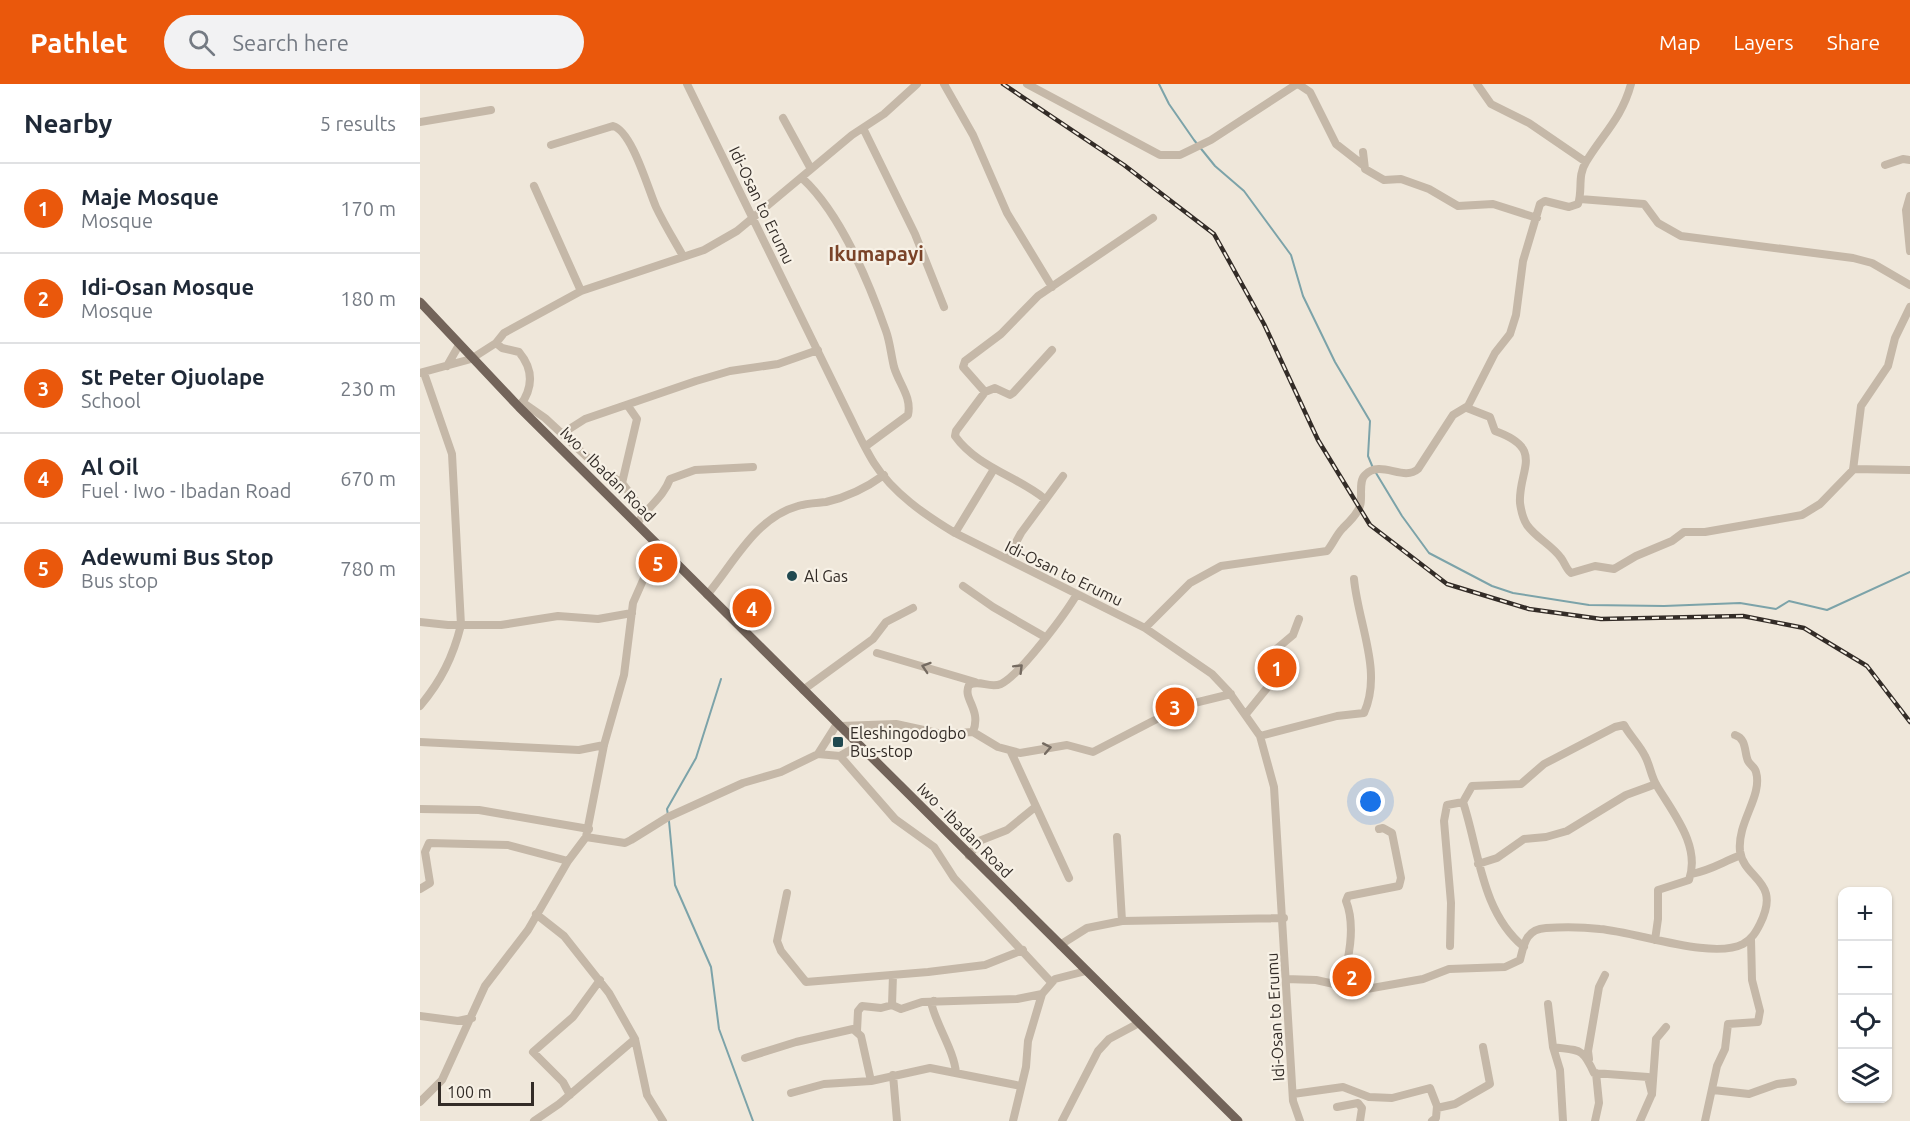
<!DOCTYPE html>
<html lang="en">
<head>
<meta charset="utf-8">
<style>
	:root { --surface:#fff; --page:#f2f2f3; --text:#1f2937; --muted:#747a83; --line:#e0e1e3; --accent:#ea580c }
	body { margin:0; font-family:Ubuntu,sans-serif; background:var(--page); color:var(--text) }
	.controls { position:absolute; right:18px; bottom:18px; display:grid; overflow:hidden; border-radius:12px; box-shadow:0 2px 4px #0004 }
	.controls button { width:54px; height:54px; display:grid; place-items:center; padding:0; border:0; border-bottom:2px solid var(--line); background:var(--surface); color:var(--text); font:30px sans-serif }
	.scale { position:absolute; left:18px; bottom:15px; width:96px; box-sizing:border-box; padding-left:6px; border:3px solid #332c27; border-top:0; font-size:16px; line-height:21px; white-space:nowrap; color:#332c27; -webkit-text-stroke:4px #f7f1e6; paint-order:stroke }
	.you { position:absolute; left:951px; top:718px; width:21px; height:21px; margin:-15px; border:4px solid #fff; border-radius:50%; background:#1a73e8; box-shadow:0 0 0 9px #1a73e833 }
	.badge { display:grid; place-items:center; width:39px; height:39px; border-radius:50%; background:var(--accent); color:#fff; font-size:20px; font-weight:700 }
	.pin { position:absolute; translate:-50% -50%; border:3px solid #fff; box-shadow:0 2px 6px #0006 }
	.list { margin:0; padding:0; list-style:none }
	h2 { display:flex; justify-content:space-between; align-items:center; height:78px; margin:0; padding:0 24px; font-size:26px }
	h2 small { font-size:20px; font-weight:400; color:var(--muted) }
	.list li { display:grid; grid-template-columns:39px 1fr auto; gap:18px; align-items:center; box-sizing:border-box; height:90px; padding:0 24px; border-top:2px solid var(--line) }
	.list b { display:block; font-size:22px; white-space:nowrap }
	.list p { margin:0; font-size:20px; white-space:nowrap; color:var(--muted) }
	.list em { font-size:20px; font-style:normal; color:var(--muted) }
	.icon { flex:none; width:33px; height:33px; fill:none; stroke:currentColor; stroke-width:2; stroke-linecap:round; stroke-linejoin:round }
	.map { position:relative; flex:none; width:1490px; height:1037px; overflow:hidden }
	header { display:flex; align-items:center; gap:36px; box-sizing:border-box; height:84px; padding:0 30px; background:var(--accent); color:#fff }
	header strong { font-size:28px }
	nav { display:flex; gap:33px; margin-inline-start:auto; font-size:21px }
	.search { width:420px; height:54px; background:var(--page); display:flex; align-items:center; gap:15px; box-sizing:border-box; padding:0 21px; border-radius:33px; color:var(--muted); font-size:22px }
	main { display:flex }
	aside { flex:1; background:var(--surface) }
	.map>svg:first-child { display:block }
</style>
</head>
<body>
<header>
<strong>Pathlet</strong>
<div class="search"><svg class="icon" aria-label="search" viewBox="0 0 24 24"><circle cx="10" cy="10" r="6"/><path d="M15 15l6 6"/></svg>Search here</div>
<nav><a>Map</a><a>Layers</a><a>Share</a></nav>
</header>
<main>
<aside>
<h2>Nearby<small>5 results</small></h2>
<ul class="list">
<li><span class="badge">1</span><div><b>Maje Mosque</b><p>Mosque</p></div><em>170 m</em></li>
<li><span class="badge">2</span><div><b>Idi-Osan Mosque</b><p>Mosque</p></div><em>180 m</em></li>
<li><span class="badge">3</span><div><b>St Peter Ojuolape</b><p>School</p></div><em>230 m</em></li>
<li><span class="badge">4</span><div><b>Al Oil</b><p>Fuel · Iwo - Ibadan Road</p></div><em>670 m</em></li>
<li><span class="badge">5</span><div><b>Adewumi Bus Stop</b><p>Bus stop</p></div><em>780 m</em></li>
</ul>
</aside>
<div class="map">
<svg width="1490" height="1037" viewBox="0 0 1490 1037">
	<rect width="100%" height="100%" fill="#efe7da"/>
	<g fill="none" stroke-linecap="round" stroke-linejoin="round">
		<!-- stream -->
		<path stroke="#7ca3a9" stroke-width="2" d="M739,0L749,20L774,56L795,82L824,107L871,171L883,212L915,278L950,337L948,372L953,384
			M956,389L982,432L1009,469L1072,502L1093,509L1169,521L1244,522L1320,519L1356,525L1369,517L1407,526L1490,488
			M248,731L247,725L276,674L301,595
			M249,737L255,801L291,883L299,945L333,1037"/>
		<!-- minor -->
		<path stroke="#c5b8a8" stroke-width="8" d="M267,0L428,329C436,345 444,363 454,379C473,409 505,431 535,449L725,544L792,590L809,608L840,652L854,703L873,1017L880,1037
			M524,0L553,51L587,129L632,203
			M607,0L740,71H760L791,56L877,0
			M878,0L890,8L916,60L943,81
			M1057,0L1071,20L1109,39L1166,78
			M363,34L391,85
			M0,38L71,26
			M443,44L495,150L524,223
			M131,61L193,42C212,47 228,105 236,123C244,140 254,156 263,172
			M943,68L945,85L964,96L981,95L1009,105L1038,122L1073,120L1117,134
			M1465,81L1483,75L1490,76
			M382,94C421,130 448,196 466,247C470,258 471,271 474,283C479,300 492,313 488,331L446,362
			M114,102L161,207
			M1490,112L1486,126L1490,167
			M1160,115L1224,120L1238,139L1261,152L1433,174L1452,179L1490,201
			M76,259L82,264L99,268C114,286 113,304 100,322
			M27,282L39,261
			M0,289L51,275L76,259L84,249L161,207L284,166L317,147L432,51L464,30L497,0
			M565,308L543,283L545,277L581,250L618,212L733,134
			M102,318L125,334L179,384L202,399L224,428
			M1047,324L1070,333L1075,347C1126,365 1098,386 1100,419C1101,426 1103,435 1107,441C1116,454 1132,461 1141,474C1145,479 1146,485 1151,489L1175,482L1194,485L1216,472L1252,457L1264,448H1285L1382,431L1400,420L1433,386L1441,322L1468,282L1475,254L1490,223
			M143,349L165,335L276,297L310,287L358,280L398,266
			M1433,385L1490,386
			M202,399L217,335L208,322
			M625,415C597,392 557,383 535,352L536,347L565,308L575,304L590,311L593,309L632,266
			M217,440C227,423 243,414 250,395L275,386L333,383
			M535,449L574,385
			M587,475L601,449L643,392
			M543,502L573,523L625,553
			M287,511C314,479 335,434 378,422C387,419 397,419 406,418C428,413 446,404 464,391
			M0,538L28,541H81L138,532L178,535L212,529
			M725,544L770,499L801,482L907,467C913,460 916,451 923,444C930,436 936,433 940,422C943,414 938,397 945,391C961,375 983,398 998,385L1033,331L1048,322L1075,269L1090,250L1096,231L1103,177L1120,120L1125,117L1149,123L1158,120C1163,106 1157,92 1166,78C1182,51 1202,34 1211,0
			M457,569L555,598
			M383,606L453,555L466,538L493,524
			M0,622C21,597 33,573 41,541L32,370L4,289
			M826,630L851,599L854,567L873,551L879,535
			M420,642L476,640L522,650L553,648L578,663L600,669L647,661L673,668L762,622L811,610
			M553,648C562,625 542,615 549,601C560,595 569,605 581,600C600,591 646,529 657,510
			M840,652L917,632L944,629C963,588 938,539 934,495
			M0,658L159,666L184,661
			M591,668L649,794
			M398,670L420,672L439,661
			M420,672L475,735L514,763L534,794L631,898
			M1043,718L1052,702L1101,700L1124,680L1195,643L1204,641C1210,652 1219,660 1225,672C1230,681 1231,693 1237,702C1253,729 1281,762 1269,796L1238,806V835L1235,856
			M0,725L59,726L169,745
			M166,753L205,759L211,756L248,733L323,699L361,688L398,670L417,640
			M697,753L702,837
			M549,772L559,757L587,746L614,724
			M1058,780L1077,774L1104,755L1126,753L1147,747L1206,711L1236,700
			M1271,790C1292,786 1302,778 1321,771
			M0,805L10,799L5,768L9,759L88,761L148,777
			M367,809L357,857L361,867L386,898L508,888L565,881L603,866
			M116,830L144,852L189,909L215,955L227,1011L243,1037
			M640,861L667,844L702,837L864,834
			M1030,862L1031,819L1024,737L1027,721L1043,718C1059,766 1061,828 1104,863
			M866,895L896,896L941,906L1003,895L1029,885L1085,883L1100,876C1104,860 1106,845 1126,844C1144,843 1162,843 1180,845C1217,848 1292,876 1323,860C1332,855 1336,848 1340,840C1362,796 1324,796 1320,767C1317,738 1343,712 1336,688C1335,683 1330,681 1328,677C1324,668 1327,655 1315,651
			M920,902C929,878 936,842 926,817L928,812L979,802L981,794L972,749L963,744L959,745
			M514,917L512,922C518,944 534,967 536,989
			M1128,920L1133,963C1160,967 1162,963 1174,989L1228,993L1232,1010
			M472,921L473,891
			M0,932L38,937L52,934
			M437,947L438,927L442,922L461,924L472,921L481,925L502,918L597,915L622,910
			M1133,963L1140,986L1143,1037
			M325,974L376,958L433,945L441,952L451,997
			M1169,975L1168,967L1179,903L1185,891
			M473,991L477,1037
			M1293,1006L1329,1010L1357,1000L1373,998
			M371,1009L404,1000L451,997L510,984L601,1002
			M873,1010L923,1003L949,1013L972,1014L1010,1004L1017,1022L1016,1034L1012,1037
			M150,1011L143,998L113,968L153,933L180,896
			M0,1018L22,996L65,902L108,846L148,777L166,753L184,661L204,591L213,519L224,494L244,468
			M917,1023L938,1019L942,1024L940,1037
			M1017,1024L1035,1020L1070,1000L1063,963
			M114,1037L139,1020L215,955
			M593,1037L606,983L608,957L622,910L635,895L666,887
			M642,1037L678,967L689,955L719,939
			M1175,1037L1179,1019L1176,989
			M1220,1037L1232,1010L1236,955L1246,943
			M1285,1037L1297,982L1305,965L1308,940L1338,938L1340,927L1332,896L1331,855"/>
		<!-- major -->
		<path stroke="#73645a" stroke-width="9" d="M0,218L99,323L818,1037"/>
		<!-- rail casing -->
		<g stroke="#332c27" stroke-width="4.5">
			<path id="rail" d="M583,0L704,81L794,150L844,240L898,356L950,441L1027,500L1109,525L1181,535L1323,532L1384,544L1447,582L1490,638"/>
		</g>
		<!-- rail -->
		<use href="#rail" stroke="#f7f1e6" stroke-width="2" stroke-dasharray="7" stroke-linecap="butt"/>
	</g>
	<!-- one-way arrows -->
	<defs><path id="oneway-chevron" d="M-2-3.5L2.5 0L-2 3.5" fill="none" stroke-width="1.6" stroke-linecap="round" stroke-linejoin="round" transform="scale(1.5)"/></defs>
	<g stroke="#756b61">
		<use href="#oneway-chevron" transform="translate(506 583) rotate(-162)"/>
		<use href="#oneway-chevron" transform="translate(599 584) rotate(-45)"/>
		<use href="#oneway-chevron" transform="translate(627 664) rotate(-11)"/>
	</g>
	<!-- markers -->
	<g fill="#214950" stroke="#f7f1e6" stroke-width="2">
		<circle cx="372" cy="492" r="6"/>
		<rect x="412" y="652" width="12" height="12" rx="3"/>
	</g>
	<g text-anchor="middle" dominant-baseline="central" stroke-width="4.5" stroke-linejoin="round" paint-order="stroke">
		<!-- street labels -->
		<g font-size="16" fill="#332c27" stroke="#f7f1e6">
			<text transform="translate(342 121) rotate(64)">Idi-Osan to Erumu</text>
			<text transform="translate(188 390) rotate(45)">Iwo - Ibadan Road</text>
			<text transform="translate(644 489) rotate(26)">Idi-Osan to Erumu</text>
			<text transform="translate(545 746) rotate(45)">Iwo - Ibadan Road</text>
			<text transform="translate(855 933) rotate(-93)">Idi-Osan to Erumu</text>
		</g>
		<!-- poi labels -->
		<g font-size="16" fill="#332c27" stroke="#f7f1e6" text-anchor="start">
			<text x="384" y="492">Al Gas</text>
			<text x="430" y="649">Eleshingodogbo<tspan x="430" dy="18">Bus-stop</tspan></text>
		</g>
		<!-- quarter labels -->
		<g font-size="20" font-weight="bold" fill="#7a4328" stroke="#f7f1e6">
			<text x="456" y="169">Ikumapayi</text>
		</g>
	</g>
</svg>
<div class="controls">
<button>+</button>
<button>−</button>
<button><svg class="icon" aria-label="locate" viewBox="0 0 24 24"><circle cx="12" cy="12" r="6"/><path d="M12 2v4M12 18v4M2 12h4M18 12h4"/></svg></button>
<button><svg class="icon" aria-label="layers" viewBox="0 0 24 24"><path d="M12 4l9 5-9 5-9-5zM3 14l9 5 9-5"/></svg></button>
</div>
<div class="scale">100 m</div>
<div class="you"></div>
<div class="pin badge" style="left:857px;top:584px">1</div>
<div class="pin badge" style="left:932px;top:893px">2</div>
<div class="pin badge" style="left:755px;top:623px">3</div>
<div class="pin badge" style="left:332px;top:524px">4</div>
<div class="pin badge" style="left:238px;top:479px">5</div>
</div>
</main>
</body>
</html>
